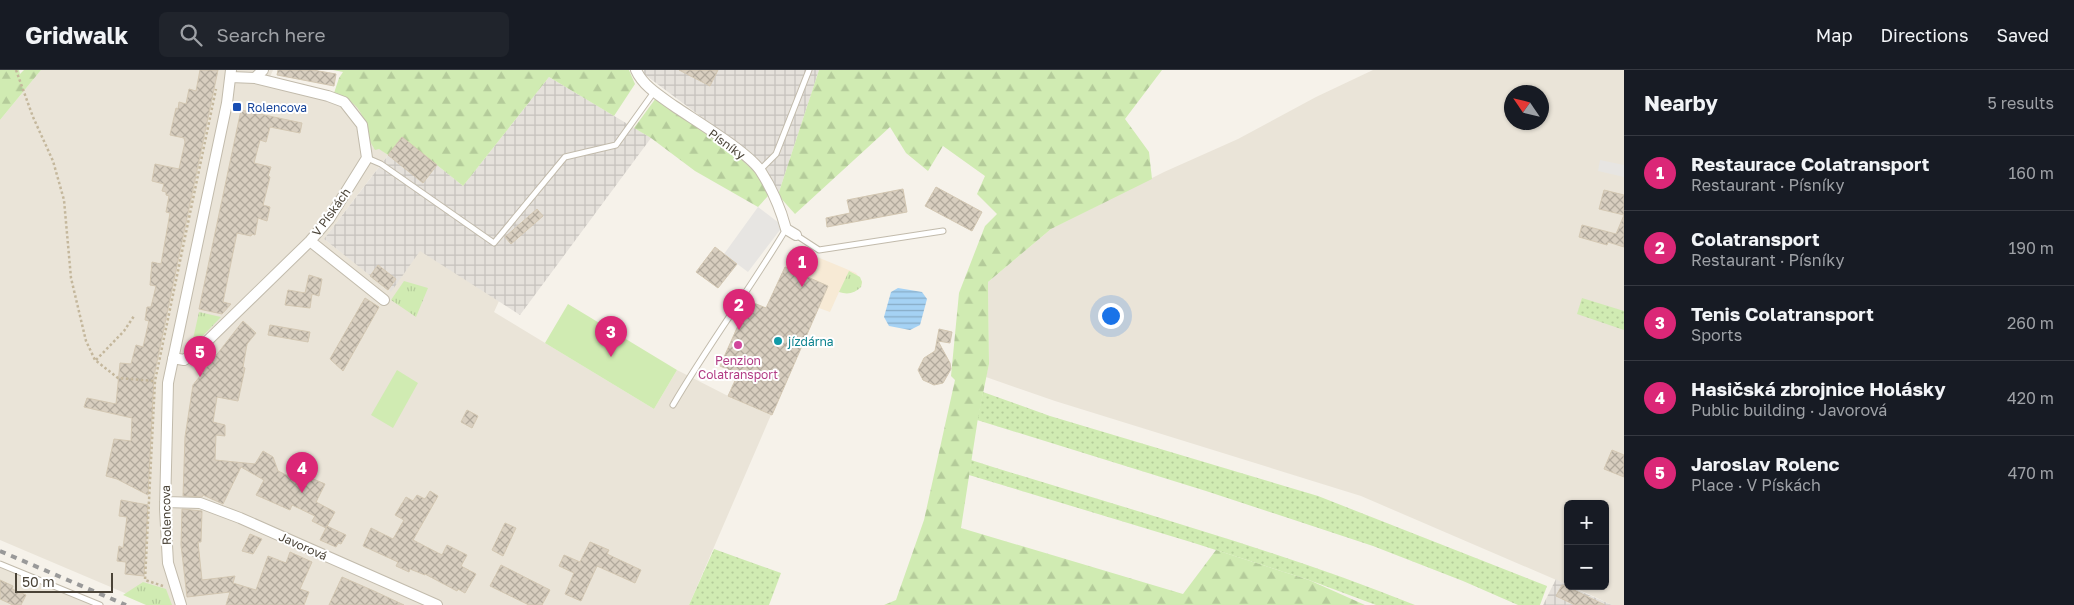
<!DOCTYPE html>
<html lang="en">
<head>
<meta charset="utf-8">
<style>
	:root { --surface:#171b24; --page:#20242c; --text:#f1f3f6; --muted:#9ea1a6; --line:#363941; --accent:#db2777 }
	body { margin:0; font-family:"Golos Text",sans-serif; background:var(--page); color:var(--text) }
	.controls { position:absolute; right:15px; bottom:15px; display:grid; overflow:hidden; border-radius:8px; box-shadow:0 1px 4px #0004 }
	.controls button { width:45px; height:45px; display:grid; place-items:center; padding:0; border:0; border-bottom:1px solid var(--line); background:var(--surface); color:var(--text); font:25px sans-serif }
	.compass { position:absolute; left:1504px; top:15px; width:45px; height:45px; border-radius:50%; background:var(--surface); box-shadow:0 1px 4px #0004; rotate:305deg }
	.scale { position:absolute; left:15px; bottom:12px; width:98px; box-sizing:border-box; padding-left:5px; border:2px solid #4a4337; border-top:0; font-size:14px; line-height:18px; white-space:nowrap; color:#4a4337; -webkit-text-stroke:4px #fff; paint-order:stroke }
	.you { position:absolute; left:1110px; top:245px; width:18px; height:18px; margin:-12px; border:4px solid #fff; border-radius:50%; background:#1a73e8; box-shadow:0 0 0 8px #1a73e833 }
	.badge { display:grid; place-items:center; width:32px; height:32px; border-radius:50%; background:var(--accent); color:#fff; font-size:16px; font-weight:700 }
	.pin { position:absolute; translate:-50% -41px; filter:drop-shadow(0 1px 2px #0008) }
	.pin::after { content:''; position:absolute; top:26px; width:18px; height:15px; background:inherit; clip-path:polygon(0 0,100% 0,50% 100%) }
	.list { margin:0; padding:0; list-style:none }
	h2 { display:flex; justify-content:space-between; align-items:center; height:65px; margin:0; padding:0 20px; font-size:21px }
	h2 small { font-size:16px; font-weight:400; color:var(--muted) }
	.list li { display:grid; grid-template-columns:32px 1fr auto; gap:15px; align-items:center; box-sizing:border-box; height:75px; padding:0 20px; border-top:1px solid var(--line) }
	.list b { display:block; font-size:19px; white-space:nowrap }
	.list p { margin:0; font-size:16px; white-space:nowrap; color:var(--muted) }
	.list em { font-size:16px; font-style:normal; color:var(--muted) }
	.icon { flex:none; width:28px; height:28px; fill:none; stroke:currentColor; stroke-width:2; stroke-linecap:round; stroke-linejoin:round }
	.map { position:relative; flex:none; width:1624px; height:535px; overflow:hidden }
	header { display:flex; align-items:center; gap:30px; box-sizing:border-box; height:70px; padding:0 25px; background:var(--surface); border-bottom:1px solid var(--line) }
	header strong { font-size:24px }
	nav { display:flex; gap:28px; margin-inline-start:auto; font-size:18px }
	.search { width:350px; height:45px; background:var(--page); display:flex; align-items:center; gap:12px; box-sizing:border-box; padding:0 18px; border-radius:8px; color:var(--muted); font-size:19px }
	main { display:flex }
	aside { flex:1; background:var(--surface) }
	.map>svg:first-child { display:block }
</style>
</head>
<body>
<header>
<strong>Gridwalk</strong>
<div class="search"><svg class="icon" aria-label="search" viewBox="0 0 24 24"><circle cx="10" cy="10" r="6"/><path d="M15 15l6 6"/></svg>Search here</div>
<nav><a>Map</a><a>Directions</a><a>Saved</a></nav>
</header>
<main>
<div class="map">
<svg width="1624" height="535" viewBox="0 0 1624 535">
	<defs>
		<pattern id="industrial-grid" width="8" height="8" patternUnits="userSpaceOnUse" patternTransform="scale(1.25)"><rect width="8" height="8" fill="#e5e1db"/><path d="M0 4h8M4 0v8" fill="none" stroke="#c6c2bd"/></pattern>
		<pattern id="grass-dots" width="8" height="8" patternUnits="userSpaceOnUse" patternTransform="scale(1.25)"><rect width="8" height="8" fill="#d0ebb2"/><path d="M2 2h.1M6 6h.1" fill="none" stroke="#b4cb9a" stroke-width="1.8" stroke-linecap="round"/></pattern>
		<pattern id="forest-firs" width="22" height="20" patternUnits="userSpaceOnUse" patternTransform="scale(1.25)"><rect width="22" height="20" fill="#d0ebb2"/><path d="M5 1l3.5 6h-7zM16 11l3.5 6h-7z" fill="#b4cb9a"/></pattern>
		<pattern id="park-tufts" width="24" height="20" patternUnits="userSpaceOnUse" patternTransform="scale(1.25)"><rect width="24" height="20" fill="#d0ebb2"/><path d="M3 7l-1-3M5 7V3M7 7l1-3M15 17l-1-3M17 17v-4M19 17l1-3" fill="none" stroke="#b4cb9a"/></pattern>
		<pattern id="water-rules" width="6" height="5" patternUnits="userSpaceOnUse" patternTransform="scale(1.25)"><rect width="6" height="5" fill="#a5d2f4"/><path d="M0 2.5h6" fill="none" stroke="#88acc6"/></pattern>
		<pattern id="building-cross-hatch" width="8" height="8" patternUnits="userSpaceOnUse" patternTransform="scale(1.25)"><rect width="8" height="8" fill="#d8cebf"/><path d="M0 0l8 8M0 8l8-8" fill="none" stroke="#b1a99c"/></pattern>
	</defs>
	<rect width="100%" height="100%" fill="#f6f2ea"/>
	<!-- residential -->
	<path fill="#eae4d8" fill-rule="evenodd" d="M41,0H273L270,7L346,28L357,35L363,43L373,78H379L388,85L324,169L391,221L420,180L499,231L494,242L654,339L677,300L728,326L771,345L689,535H153L0,470V50Z
		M1373,0H1624V535H1612L1571,516H1605V434H1568V515L1361,426L1055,331L986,307L989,294L988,212L1051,159L1164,102L1238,69L1316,27ZM1512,22H1542V52H1512Z
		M0,493L98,535H0Z"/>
	<!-- commercial -->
	<path fill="#f7ead5" d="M793,177L856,203L862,212L861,217L849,223L839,222L830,242L819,238L828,216L785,197Z"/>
	<!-- industrial -->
	<path fill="url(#industrial-grid)" d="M644,0H819L778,125L759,90L644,4Z
		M549,7L651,68L520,245L420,181L391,222L324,169L402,67L463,116Z
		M1556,509L1568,516L1612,535H1543Z"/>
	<!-- grass -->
	<path fill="url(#grass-dots)" d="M1582,228L1624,241V260L1577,244Z
		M983,322L1050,346L1318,426L1547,516L1540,535H1518L1463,511L1373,476L1206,421L977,350Z
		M971,390C1119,437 1270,477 1415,535H1376L1309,510L1194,473L969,405Z
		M714,479L781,503L769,535H689Z"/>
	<!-- forest -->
	<path fill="url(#forest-firs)" d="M0,0H19L20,4L24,0H41L0,50Z
		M333,0H629L635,14L614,46L549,7L463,116L402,67L388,85L379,79L375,80C358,53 373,39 334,23L339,8L343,2Z
		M819,0H1162L1125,49L1149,82L1152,109L1051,159L988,212L989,294L978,348L961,458L1183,524L1216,480L1309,510L1365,535H884L896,530L924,450L955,310L951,306L959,223L985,156L997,144L977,124L985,106L943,76L928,101L906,83L890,57L795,144L778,125Z
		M656,28L740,88L760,107L768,126L758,137L695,101L651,68L634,58Z"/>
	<!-- park -->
	<path fill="url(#park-tufts)" d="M849,201L860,207L862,212L861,217C855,223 848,225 839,222Z
		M404,211L428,218L416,247L391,230Z
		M199,242L221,247L191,278Z
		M143,512L166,519L172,535H146L123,525Z"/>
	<!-- pitch -->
	<path fill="#d0ebb2" d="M568,234L677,300L654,339L545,273Z
		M397,300L418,313L393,358L371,345Z"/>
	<!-- parking -->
	<path fill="#e7e5e2" d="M1600,90L1624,95V107L1598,101Z
		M758,137L783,156L748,202L724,184Z"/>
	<!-- water -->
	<path fill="url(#water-rules)" d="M898,218L922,222L927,229L920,255L910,260L889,256L884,247L891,222Z"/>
	<!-- building -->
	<path fill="url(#building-cross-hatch)" stroke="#d3c7b2" d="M200,0H218L154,306L148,425L117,409L106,406L114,369L131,371L132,348L84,337L87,328L116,334L120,293L131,294L136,275L143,277L149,251L145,250L147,237H151L156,216L150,215L152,192L161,194L170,143L166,142L169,126L166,125V122L162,121L164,114L152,111L155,94L179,99L185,72L184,68L170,65L176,38L178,39L179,32L186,34L189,19L196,21Z
		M278,0H313L336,4L334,16L277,5Z
		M679,0H718L710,16Z
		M241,40L302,53L300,63L270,57L266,72L260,70L254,93L271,97L268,106L270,107L263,135L270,137L267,151L258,148L255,165L252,164L251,166L237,163L223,232L231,234L222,244L199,239Z
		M402,67L437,95L423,113L388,85Z
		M936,117L982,142L972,161L925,136Z
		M903,119L907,142L827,157L826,148L850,143L847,130Z
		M1604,120L1624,125V145L1599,139Z
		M537,139L543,146L511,174L505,167Z
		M1624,145V177L1608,172L1607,175L1579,167L1582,155L1616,164Z
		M715,177L737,194L718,218L696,202Z
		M378,195L396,209L388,220L370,206Z
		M785,197L828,216L772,345L728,326L738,304L720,296L749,231L766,238Z
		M309,205L322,209L319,226L312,224L310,238L285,235L288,220L305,223Z
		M365,228L379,237L343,301L330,289Z
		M243,251L256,263L247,274L243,297L245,298L238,331L217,327L213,352L225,355V366L216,365L215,390L255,394L263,381L273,387L278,401L301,412L304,405L325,414L316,432L335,442L326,458L312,451L315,446L292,435L290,440L256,425L264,410L241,397L223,434L203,425L202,427L183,426L185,367L193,315Z
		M270,255L310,262L308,272L268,265Z
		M939,259L952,262L950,273L938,271L950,293L951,299L943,313L934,315L923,310L918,300L924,288L935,281Z
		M467,340L478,346L472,358L461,352Z
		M1612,380L1624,385V407L1604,399Z
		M430,421L438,426L413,470L442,485L447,475L467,485L461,496L476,504L465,523L458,519L457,521L425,504V505L410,499L409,502L396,496L398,492L363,476L371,458L393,469L404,450L395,445L406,427L413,431L417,425L425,429Z
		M121,430L148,435L144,506L125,504L126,492L117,491L119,476L123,478L127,447L119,446Z
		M182,439L202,441L201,472H198L202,510L235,506L233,513L256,520L268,486L286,493L290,482L312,492L300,519L309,522L304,535H226L230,522L187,527L181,475Z
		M505,453L516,458L503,486L492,480Z
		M327,456L346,465L341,474L338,473L336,477L320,470Z
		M250,464L262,469L253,484L242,481Z
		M590,472L609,480L607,484L641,500L635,513L597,496L581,531L565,524L574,503L559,496L564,485L580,492Z
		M501,495L550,520L542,535H529L490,516Z
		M342,507L374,521L404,535H329Z
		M0,510L13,516L12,519L26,525L21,535H13L0,529Z
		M1562,515L1576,521L1605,535H1575L1556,526Z"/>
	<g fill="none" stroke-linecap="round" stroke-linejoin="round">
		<!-- lane casing -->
		<g stroke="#c2bbac" stroke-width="7">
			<path id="lane" d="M367,88L381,94L494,173L565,87L616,75L654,22
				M760,100L776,84L809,0
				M796,165L819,180L943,161
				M673,335C708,275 750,219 786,159
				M0,494L100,535"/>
		</g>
		<!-- street casing -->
		<g stroke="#c2bbac" stroke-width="12">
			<path id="street" d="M636,0C643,16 660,26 674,36C696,51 745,80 760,100C771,117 781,140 786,159L796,165
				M231,7L255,8L263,0
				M310,171L384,230
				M173,288L184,290L196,282L310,171L329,149L367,88L362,55L344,32L328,26L255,8
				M165,432L200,433L240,448L437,535
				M181,535L168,493L165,439L168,313L227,33L231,0"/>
		</g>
		<!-- path -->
		<path stroke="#c4b79c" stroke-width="2.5" stroke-dasharray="2.5 2.5" stroke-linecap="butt" d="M16,0L33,47L53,91L64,130L71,208L86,271L95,290L118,308L154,311
			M96,290L124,261L134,246
			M163,516L145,510L155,311L216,19"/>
		<!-- lane -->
		<use href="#lane" stroke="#fff" stroke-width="5"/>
		<!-- street -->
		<use href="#street" stroke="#fff" stroke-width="10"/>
		<!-- rail -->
		<path stroke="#999" stroke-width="4" stroke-dasharray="6 6" stroke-linecap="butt" d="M0,481L126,535"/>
	</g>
	<!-- markers -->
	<rect fill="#1a4fb4" stroke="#fff" stroke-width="2" x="232" y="32" width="10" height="10" rx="2.5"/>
	<circle fill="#0f9aa8" stroke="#fff" stroke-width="2" cx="778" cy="271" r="5"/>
	<circle fill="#d1479c" stroke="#fff" stroke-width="2" cx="738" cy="275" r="5"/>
	<g text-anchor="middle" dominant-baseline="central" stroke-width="4" stroke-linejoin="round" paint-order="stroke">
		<!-- transit labels -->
		<g font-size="12" fill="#164399" stroke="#fff" text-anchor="start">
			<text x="247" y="37">Rolencova</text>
		</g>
		<!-- street labels -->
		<g font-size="12" fill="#4a4337" stroke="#fff">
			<text transform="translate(727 74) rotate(36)">Písníky</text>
			<text transform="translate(331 142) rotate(-54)">V Pískách</text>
			<text transform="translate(166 445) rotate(-91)">Rolencova</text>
			<text transform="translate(303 476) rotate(24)">Javorová</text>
		</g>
		<!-- culture labels -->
		<g font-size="12" fill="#0d838f" stroke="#fff" text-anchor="start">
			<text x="788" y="271">jízdárna</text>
		</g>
		<!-- hotel labels -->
		<g font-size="12" fill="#b23c85" stroke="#fff">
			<text x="738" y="290">Penzion<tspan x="738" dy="14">Colatransport</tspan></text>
		</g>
	</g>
</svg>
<div class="controls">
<button>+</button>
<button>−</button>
</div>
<svg class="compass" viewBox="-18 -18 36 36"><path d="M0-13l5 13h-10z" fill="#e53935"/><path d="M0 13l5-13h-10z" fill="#9ea1a6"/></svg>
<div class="scale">50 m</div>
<div class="you"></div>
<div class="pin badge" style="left:802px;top:217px">1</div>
<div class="pin badge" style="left:739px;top:260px">2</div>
<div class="pin badge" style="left:611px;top:287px">3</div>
<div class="pin badge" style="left:302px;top:423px">4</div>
<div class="pin badge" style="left:200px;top:307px">5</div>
</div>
<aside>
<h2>Nearby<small>5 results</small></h2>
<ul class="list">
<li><span class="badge">1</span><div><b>Restaurace Colatransport</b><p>Restaurant · Písníky</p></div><em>160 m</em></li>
<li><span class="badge">2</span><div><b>Colatransport</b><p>Restaurant · Písníky</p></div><em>190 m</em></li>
<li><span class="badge">3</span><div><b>Tenis Colatransport</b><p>Sports</p></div><em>260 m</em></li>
<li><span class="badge">4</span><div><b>Hasičská zbrojnice Holásky</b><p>Public building · Javorová</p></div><em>420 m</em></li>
<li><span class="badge">5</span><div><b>Jaroslav Rolenc</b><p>Place · V Pískách</p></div><em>470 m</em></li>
</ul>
</aside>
</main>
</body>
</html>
